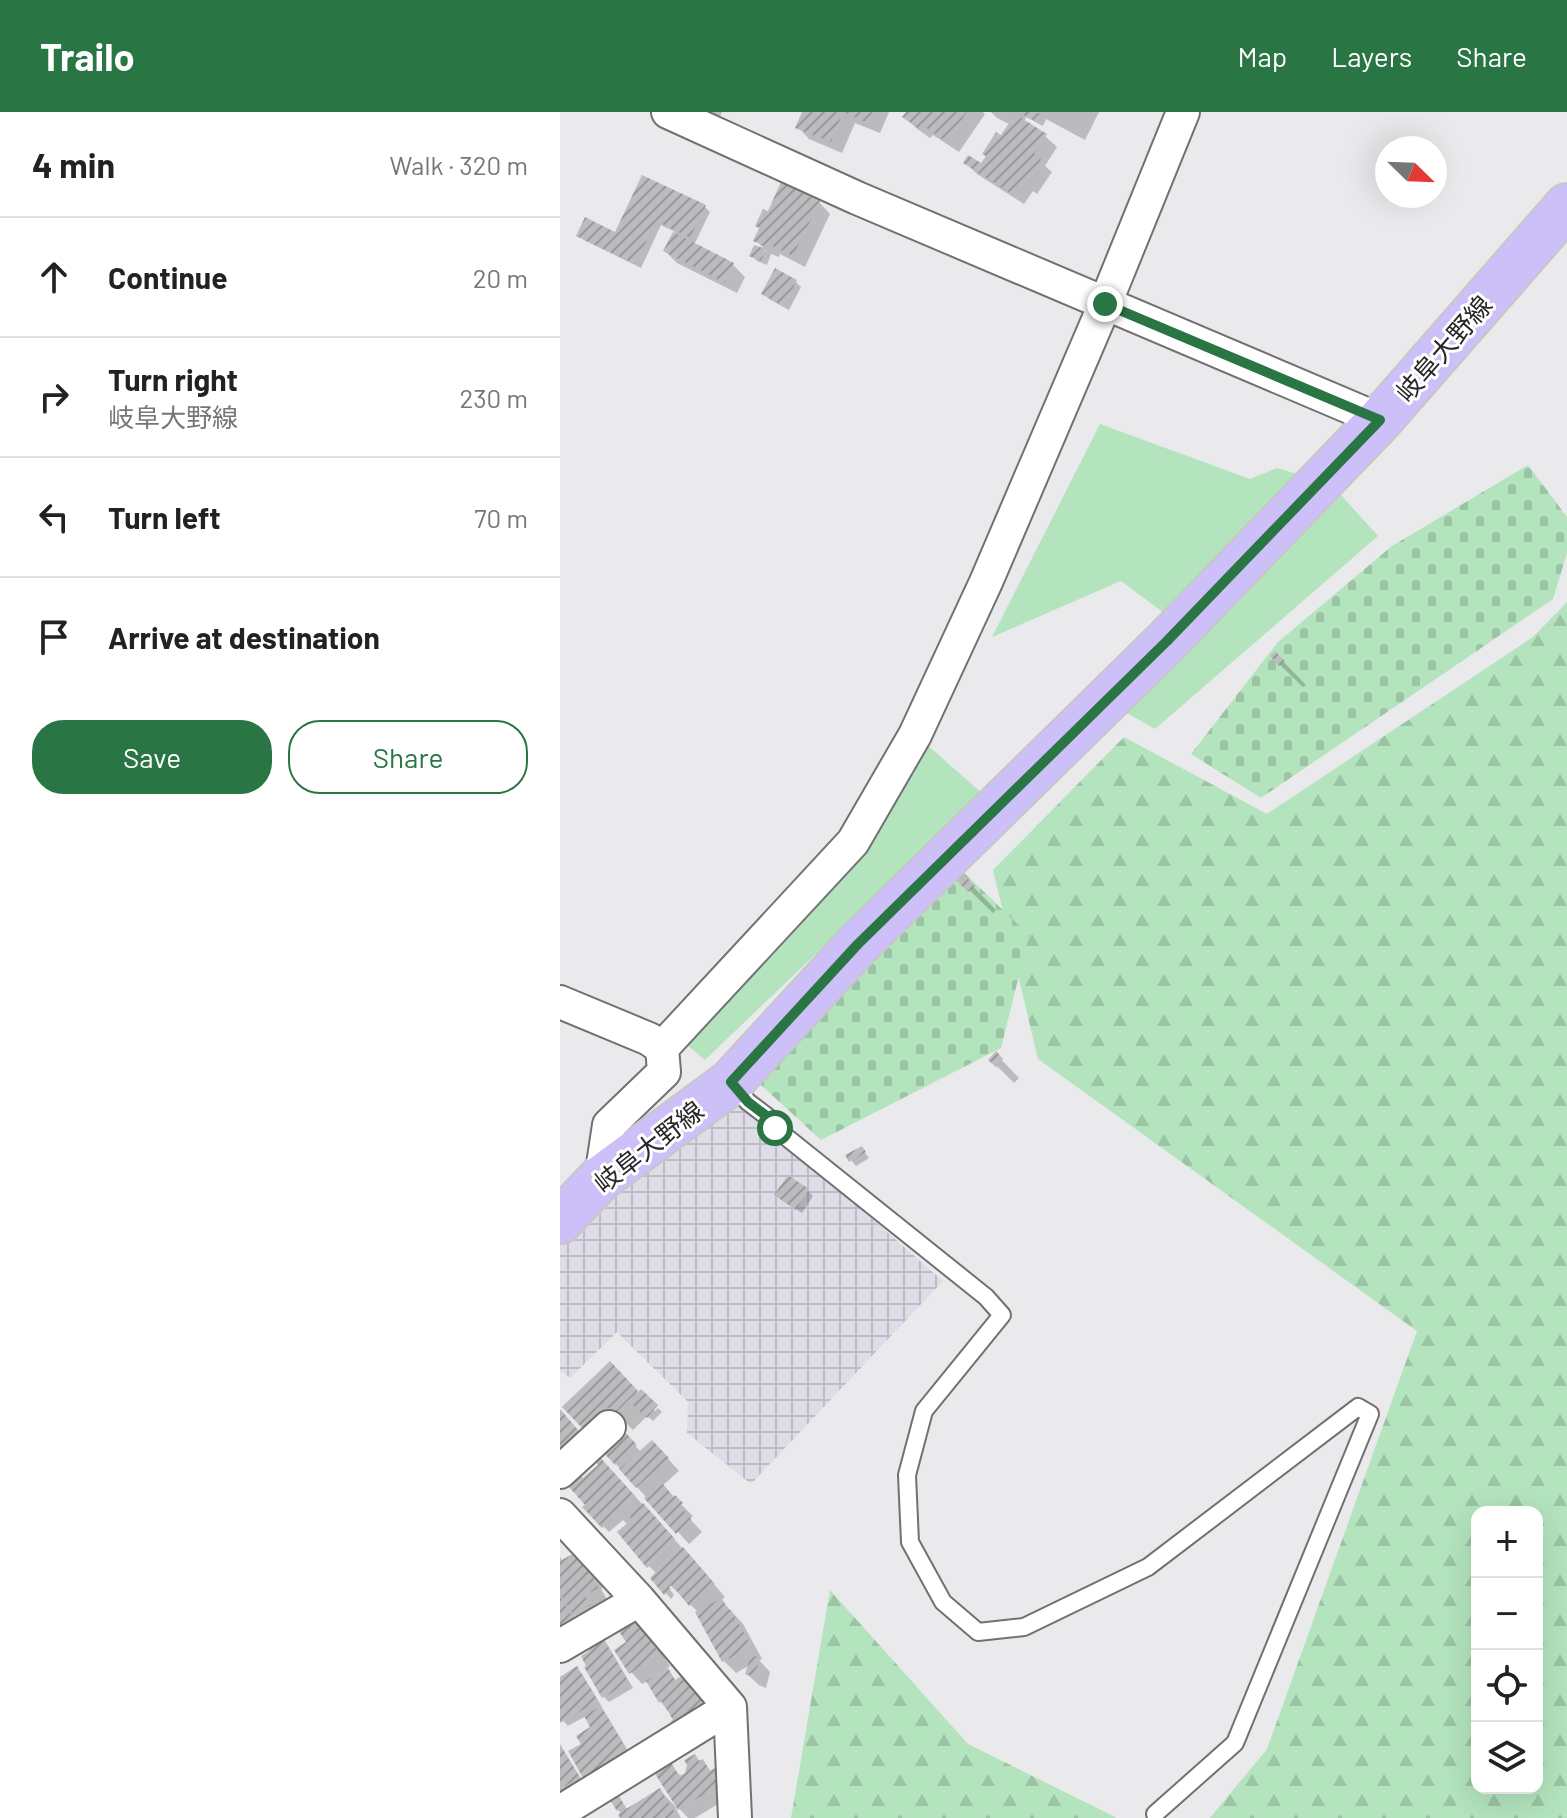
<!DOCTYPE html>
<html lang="en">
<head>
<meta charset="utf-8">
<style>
	:root { --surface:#fff; --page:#f2f2f2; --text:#222; --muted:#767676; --line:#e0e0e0; --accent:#2a7544 }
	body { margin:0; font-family:Barlow,"Noto Sans JP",sans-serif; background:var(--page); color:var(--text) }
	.controls { position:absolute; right:24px; bottom:24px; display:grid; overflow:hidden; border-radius:16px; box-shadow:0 8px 32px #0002 }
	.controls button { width:72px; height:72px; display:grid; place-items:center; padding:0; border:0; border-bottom:2px solid var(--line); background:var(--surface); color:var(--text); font:40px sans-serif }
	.compass { position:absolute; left:815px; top:24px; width:72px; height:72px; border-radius:50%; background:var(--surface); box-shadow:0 8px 32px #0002; rotate:113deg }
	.stop { position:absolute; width:24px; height:24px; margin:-18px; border:6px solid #2a7544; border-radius:50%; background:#fff }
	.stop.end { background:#2a7544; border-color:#fff; box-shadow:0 2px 8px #0008 }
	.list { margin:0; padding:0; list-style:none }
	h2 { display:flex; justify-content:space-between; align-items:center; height:104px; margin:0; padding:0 32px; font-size:34px }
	h2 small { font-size:26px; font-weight:400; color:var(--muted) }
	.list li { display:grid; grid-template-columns:52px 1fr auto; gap:24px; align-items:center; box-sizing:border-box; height:120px; padding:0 32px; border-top:2px solid var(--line) }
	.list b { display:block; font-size:30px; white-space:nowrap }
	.list p { margin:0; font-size:26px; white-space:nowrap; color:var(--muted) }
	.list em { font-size:26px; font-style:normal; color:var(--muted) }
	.actions { display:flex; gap:16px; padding:24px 32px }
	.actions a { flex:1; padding:18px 0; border:2px solid var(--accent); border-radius:32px; text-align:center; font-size:28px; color:var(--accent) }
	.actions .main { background:var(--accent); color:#fff }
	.icon { flex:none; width:44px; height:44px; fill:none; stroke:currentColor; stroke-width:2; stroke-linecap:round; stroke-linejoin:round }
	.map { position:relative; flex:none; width:1007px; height:1706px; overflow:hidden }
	header { display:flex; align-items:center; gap:48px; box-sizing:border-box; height:112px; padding:0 40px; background:var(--accent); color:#fff }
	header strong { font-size:38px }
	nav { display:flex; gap:44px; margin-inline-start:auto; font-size:28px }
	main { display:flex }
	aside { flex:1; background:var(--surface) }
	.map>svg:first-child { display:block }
</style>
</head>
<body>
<header>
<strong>Trailo</strong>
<nav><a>Map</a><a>Layers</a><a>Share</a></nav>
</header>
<main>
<aside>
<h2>4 min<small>Walk · 320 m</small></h2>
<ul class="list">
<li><svg class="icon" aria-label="ahead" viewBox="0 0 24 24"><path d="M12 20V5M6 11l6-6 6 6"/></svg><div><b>Continue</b></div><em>20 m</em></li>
<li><svg class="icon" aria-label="right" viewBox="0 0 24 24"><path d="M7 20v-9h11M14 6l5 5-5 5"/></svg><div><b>Turn right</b><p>岐阜大野線</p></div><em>230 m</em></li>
<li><svg class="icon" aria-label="left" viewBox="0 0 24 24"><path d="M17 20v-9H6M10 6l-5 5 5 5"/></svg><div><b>Turn left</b></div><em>70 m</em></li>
<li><svg class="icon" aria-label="arrive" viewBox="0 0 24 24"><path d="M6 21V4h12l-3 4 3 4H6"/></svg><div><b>Arrive at destination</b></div></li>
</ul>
<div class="actions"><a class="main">Save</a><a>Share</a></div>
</aside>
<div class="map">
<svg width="1007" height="1706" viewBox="0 0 1007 1706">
	<defs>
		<pattern id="industrial-grid" width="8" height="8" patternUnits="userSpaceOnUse" patternTransform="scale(2)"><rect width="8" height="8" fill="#dedce6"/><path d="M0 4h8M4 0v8" fill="none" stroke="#bebdc5"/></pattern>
		<pattern id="forest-firs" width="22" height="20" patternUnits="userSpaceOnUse" patternTransform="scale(2)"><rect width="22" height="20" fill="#b3e4be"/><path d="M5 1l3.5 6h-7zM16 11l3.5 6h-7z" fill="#9ac4a3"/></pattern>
		<pattern id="cemetery-stones" width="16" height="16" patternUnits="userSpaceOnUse" patternTransform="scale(2)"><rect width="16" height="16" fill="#b3e4be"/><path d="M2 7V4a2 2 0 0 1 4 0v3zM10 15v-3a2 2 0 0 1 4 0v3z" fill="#9ac4a3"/></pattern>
		<pattern id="building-hatch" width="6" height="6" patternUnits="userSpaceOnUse" patternTransform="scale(2)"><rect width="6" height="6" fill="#bcbbbe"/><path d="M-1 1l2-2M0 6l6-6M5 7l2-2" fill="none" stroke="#99989a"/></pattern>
	</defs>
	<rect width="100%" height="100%" fill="#eae9ec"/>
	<!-- industrial -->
	<path fill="url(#industrial-grid)" d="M166,979L383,1169L191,1372L127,1321L128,1290L57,1220L10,1266L0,1258V1130Z"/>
	<!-- green -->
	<path fill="#b3e4be" d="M540,312L690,367L717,356L743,364L608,504L561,469L432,525Z
		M781,383L818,424L595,617L567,601Z
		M365,631L423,682L145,948L125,931Z"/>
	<!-- forest -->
	<path fill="url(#forest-firs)" fill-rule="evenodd" d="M1007,490V1706H650L707,1637L857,1219L478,947L433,758L564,625L707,702L973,525ZM917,1400H977V1676H917Z
		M270,1478L408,1632L557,1706H231Z"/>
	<!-- cemetery -->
	<path fill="url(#cemetery-stones)" d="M968,353L1007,405V441L993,487L701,686L631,642L718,530L832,434Z
		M396,753L469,823L441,936L261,1028L191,964Z"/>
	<!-- shadow -->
	<path fill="#0003" d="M133,0H162L157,12Z
		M244,0H329L320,21L295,11L282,41L249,27L238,15Z
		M348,0H423L425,2L399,40L373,23L370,26L356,16L345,5Z
		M431,0H539L525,28L486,7L483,14L466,5L464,10L485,24L497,35L485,54L492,60L477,82L473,79L464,92L417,62L406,51L422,54L451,13L437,6Z
		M113,79L144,94L150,100L134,133L173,153L185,165L177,181L117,151L105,139L115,120L101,113L81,156L24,128L18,123L56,122Z
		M259,90L270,102L245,155L220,142L219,145L211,142L207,153L197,149L192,144L196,135L207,140L196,128L209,101Z
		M236,170L241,175L229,198L209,187L204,182Z
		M715,541L746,573L743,575L720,553Z
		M400,761L436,798L433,801L396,765Z
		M436,942L459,966L454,971L431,948Z
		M301,1036L309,1046L296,1054L291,1048Z
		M248,1079L253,1084L242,1101L222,1088Z
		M50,1252L95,1299L98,1296L102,1300L93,1309L87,1304L73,1318L66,1311L42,1334L25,1316Z
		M65,1323L81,1340L104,1342L119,1359L102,1374L133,1404L130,1407L142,1420L129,1432L56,1352Z
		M50,1357L134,1449L165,1485L161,1488L183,1512L202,1547L199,1548L210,1560L206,1576L199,1573L187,1562L190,1553L176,1561L164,1549L137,1499L109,1472L107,1474L114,1483L111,1487L106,1481L97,1462L89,1454L68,1413L63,1408L49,1420L25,1395Z
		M16,1443L40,1470L43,1476L41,1477L48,1489L26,1514L14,1503L23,1519L0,1532V1445L3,1450Z
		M76,1508L87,1520L110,1554L106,1557L116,1569H131L146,1595L115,1608L101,1590L88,1569L82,1572L71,1560L68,1531Z
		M42,1526L47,1532L73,1576L49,1590L44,1585Z
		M17,1557L22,1562L42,1595L40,1596L46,1602L70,1642L30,1670L25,1665L10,1640L23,1632L33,1616L26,1604L8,1614L0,1605V1567Z
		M0,1632L23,1671L0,1685Z
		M134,1644L152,1660L168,1686L135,1706H128L117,1694L110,1653L122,1665L127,1662Z
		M100,1679L114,1693L121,1706H62V1702L58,1698L56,1682L68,1698Z"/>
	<!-- building -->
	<path fill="url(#building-hatch)" d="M242,0H313L308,11L283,0L271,30L235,16Z
		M346,0H407L386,30L361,12L358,16L342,5Z
		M458,0H476L481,2L477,10Z
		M455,2L487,22L474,42L481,47L465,72L460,69L452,82L403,51L408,43L421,51L426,44L422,42L436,20L441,23Z
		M82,63L146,93L130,126L96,109L75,152L16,124L25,105L55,120Z
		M221,70L260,89L233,144L208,132L207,135L193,129L199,116L195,114L203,97L208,99Z
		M113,120L174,151L165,171L103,139Z
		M194,133L206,137L201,149L189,144Z
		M215,156L237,168L224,194L201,182Z
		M715,539L725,549L719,554L710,544Z
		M400,758L415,774L408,780L393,765Z
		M436,939L443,947L436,955L428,948Z
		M302,1034L306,1040L289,1050L285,1043Z
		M228,1063L249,1077L236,1098L214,1083Z
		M50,1249L78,1279L54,1302L48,1295L24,1318L2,1295Z
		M81,1277L98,1293L87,1306L69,1290Z
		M0,1297L24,1325L0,1345Z
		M65,1320L77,1333L55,1353L43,1340Z
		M92,1328L109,1346L76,1376L59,1357Z
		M38,1343L76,1385L42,1416L22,1395L25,1393L9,1375L21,1364L23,1366L38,1353L33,1347Z
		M102,1371L114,1385L115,1383L123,1391L120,1394L132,1408L116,1422L84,1386Z
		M83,1391L115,1427L95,1446L97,1448L87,1456L57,1420L72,1407L69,1404Z
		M123,1435L155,1472L129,1494L112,1473L109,1475L111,1477L104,1483L90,1466L96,1460L95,1458Z
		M16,1440L26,1458L29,1456L38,1476L25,1484L31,1493L13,1503L0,1480V1449Z
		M0,1484L13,1506L0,1514Z
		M162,1486L168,1498H171L192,1535L162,1550L135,1500Z
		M76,1506L99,1542L69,1562L54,1538L66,1530L58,1518Z
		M42,1524L69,1571L42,1586L24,1555L26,1554L21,1544L29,1539L27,1535Z
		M191,1543L200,1546L194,1565L185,1562Z
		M17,1554L38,1589L0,1611V1565Z
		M108,1556L115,1568L126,1561L143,1590H141L144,1595L113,1613L111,1609L113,1608L102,1589L99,1591L86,1569Z
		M41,1594L66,1637L46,1649L48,1652L23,1666L8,1639L21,1632L16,1624L30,1615L24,1604Z
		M0,1633L20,1665L0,1677Z
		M135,1642L139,1649L143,1647L150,1659L155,1656L162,1669L157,1672L158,1674L118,1698L94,1660L111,1650L119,1664L125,1661L127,1653L124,1648Z
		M100,1676L117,1704L114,1706H60L58,1702Z
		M56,1679L65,1694L57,1699L48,1685Z"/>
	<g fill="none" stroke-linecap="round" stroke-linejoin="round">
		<!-- lane casing -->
		<g stroke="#717173" stroke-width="20">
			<path id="lane" d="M172,972L188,990L213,1009L215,1016L426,1185L442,1203L364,1299L347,1363L350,1430L383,1490L418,1520L464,1515L588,1455L798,1295L810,1302L675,1631L595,1702"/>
		</g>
		<!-- street casing -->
		<g stroke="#717173" stroke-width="36">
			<path id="street" d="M108,0L297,86L820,308
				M0,890L89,927L102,936L104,960L49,1013L41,1066
				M102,936L293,730L355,623L426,470L545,192L623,0
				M0,1360L49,1315
				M0,1403L79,1488L170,1595L0,1700
				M0,1534L79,1488
				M170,1595L175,1706"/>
		</g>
		<!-- primary casing -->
		<g stroke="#c7c7c7" stroke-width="48">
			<path id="primary" d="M0,1109L41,1066L171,970L298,832L607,529L820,308L1007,94"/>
		</g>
		<!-- lane -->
		<use href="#lane" stroke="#fff" stroke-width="16"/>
		<!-- street -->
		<use href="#street" stroke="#fff" stroke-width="32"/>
		<!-- primary -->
		<use href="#primary" stroke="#cdbff8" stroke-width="44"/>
	</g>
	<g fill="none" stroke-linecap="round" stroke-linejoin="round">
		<!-- route -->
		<path stroke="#2a7544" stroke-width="10" d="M215,1016L213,1009L188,990L171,970L298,832L607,529L820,308L545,192"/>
	</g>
	<g text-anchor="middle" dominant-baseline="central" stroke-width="6" stroke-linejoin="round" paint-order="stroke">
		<!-- street labels -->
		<g font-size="26" fill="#272728" stroke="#fff">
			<text transform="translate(883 236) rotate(-49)">岐阜大野線</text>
			<text transform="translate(88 1034) rotate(-38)">岐阜大野線</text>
		</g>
	</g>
</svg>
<div class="controls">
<button>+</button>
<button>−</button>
<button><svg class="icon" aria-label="locate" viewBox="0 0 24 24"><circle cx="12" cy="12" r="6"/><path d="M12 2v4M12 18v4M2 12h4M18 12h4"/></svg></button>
<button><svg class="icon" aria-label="layers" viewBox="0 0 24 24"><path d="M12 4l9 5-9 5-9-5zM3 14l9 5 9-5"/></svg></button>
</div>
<svg class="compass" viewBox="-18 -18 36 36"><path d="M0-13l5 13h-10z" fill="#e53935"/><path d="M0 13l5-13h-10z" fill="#767676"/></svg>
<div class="stop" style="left:215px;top:1016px"></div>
<div class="stop end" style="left:545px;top:192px"></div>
</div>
</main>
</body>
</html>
